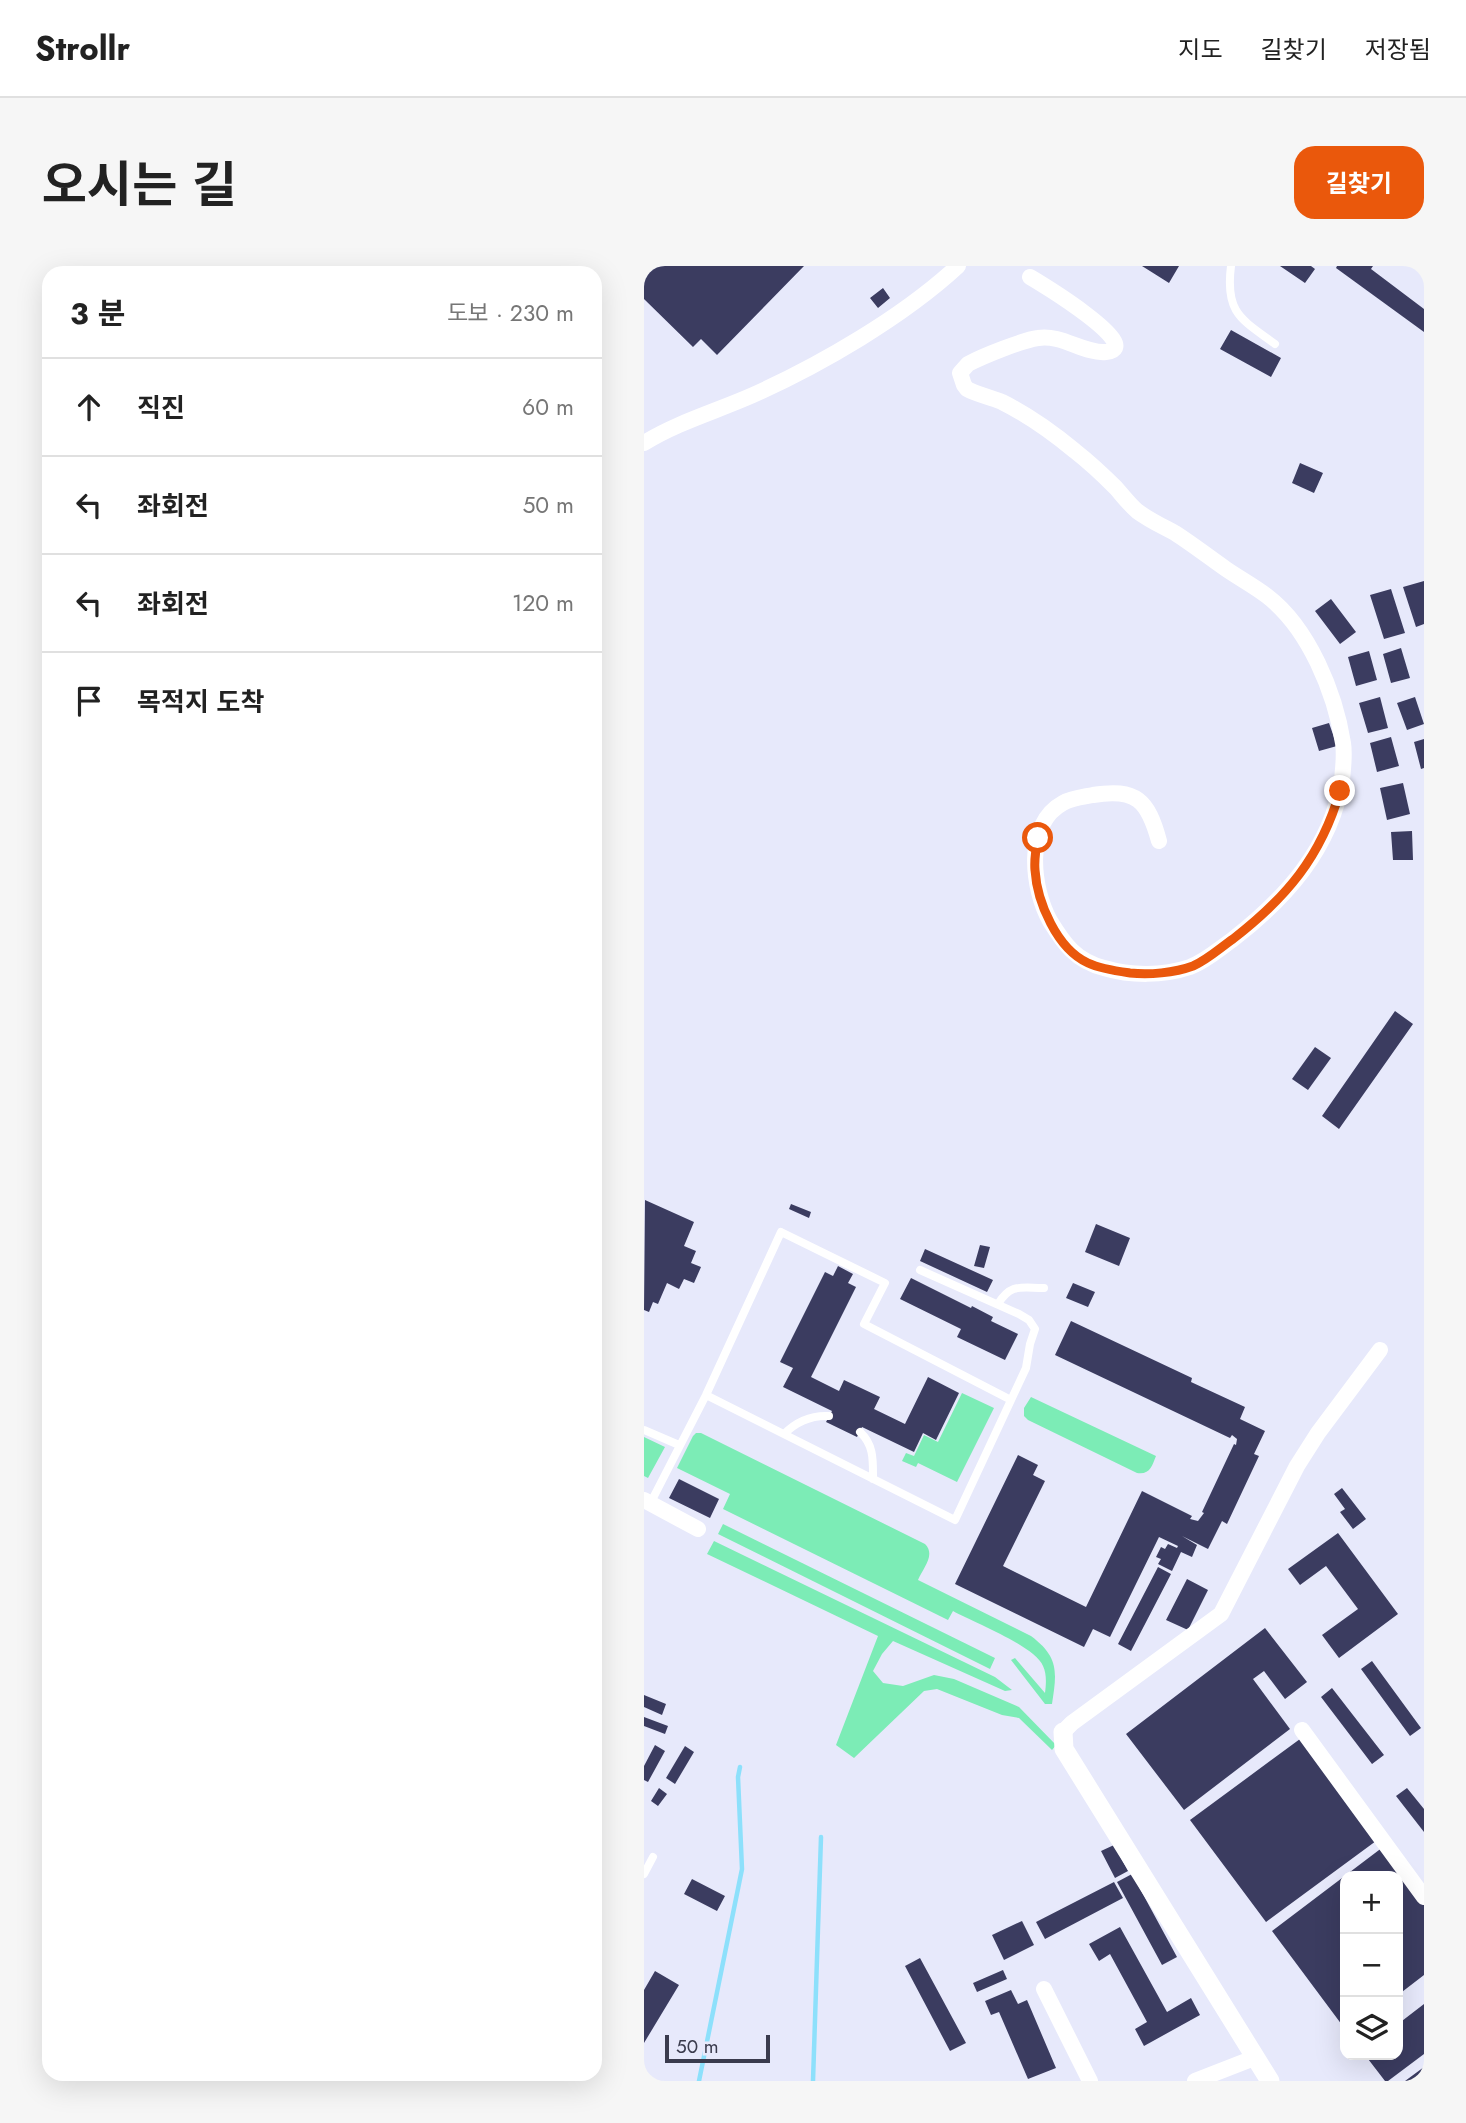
<!DOCTYPE html>
<html lang="ko">
<head>
<meta charset="utf-8">
<style>
	:root { --surface:#fff; --page:#f6f6f6; --text:#222; --muted:#767676; --line:#e0e0e0; --accent:#ea580c }
	body { margin:0; font-family:Jost,"Noto Sans KR",sans-serif; background:var(--page); color:var(--text) }
	.controls { position:absolute; right:21px; bottom:21px; display:grid; overflow:hidden; border-radius:14px; box-shadow:0 7px 28px #0002 }
	.controls button { width:63px; height:63px; display:grid; place-items:center; padding:0; border:0; border-bottom:2px solid var(--line); background:var(--surface); color:var(--text); font:35px sans-serif }
	.scale { position:absolute; left:21px; bottom:18px; width:105px; box-sizing:border-box; padding-left:7px; border:4px solid #3a3b4d; border-top:0; font-size:19px; line-height:24px; white-space:nowrap; color:#3a3b4d; -webkit-text-stroke:5px #e7e9fb; paint-order:stroke }
	.stop { position:absolute; width:21px; height:21px; margin:-16px; border:5px solid #ea580c; border-radius:50%; background:#fff }
	.stop.end { background:#ea580c; border-color:#fff; box-shadow:0 2px 7px #0008 }
	.list { margin:0; padding:0; list-style:none }
	h2 { display:flex; justify-content:space-between; align-items:center; height:91px; margin:0; padding:0 28px; font-size:30px }
	h2 small { font-size:23px; font-weight:400; color:var(--muted) }
	.list li { display:grid; grid-template-columns:46px 1fr auto; gap:21px; align-items:center; box-sizing:border-box; height:98px; padding:0 28px; border-top:2px solid var(--line) }
	.list b { display:block; font-size:26px; white-space:nowrap }
	.list em { font-size:23px; font-style:normal; color:var(--muted) }
	.icon { flex:none; width:38px; height:38px; fill:none; stroke:currentColor; stroke-width:2; stroke-linecap:round; stroke-linejoin:round }
	.map { position:relative; flex:none; width:780px; height:1815px; overflow:hidden; border-radius:21px }
	header { display:flex; align-items:center; gap:42px; box-sizing:border-box; height:98px; padding:0 35px; background:var(--surface); border-bottom:2px solid var(--line) }
	header strong { font-size:33px }
	nav { display:flex; gap:38px; margin-inline-start:auto; font-size:24px }
	.intro { display:flex; align-items:center; justify-content:space-between; box-sizing:border-box; height:168px; padding:0 42px }
	h1 { margin:0; font-size:49px }
	.button { padding:18px 32px; border-radius:21px; background:var(--accent); color:#fff; font-size:24px; font-weight:700 }
	main { display:flex; gap:42px; padding:0 42px }
	aside { flex:1; background:var(--surface); border-radius:21px; box-shadow:0 7px 28px #0002 }
	.map>svg:first-child { display:block }
</style>
</head>
<body>
<header>
<strong>Strollr</strong>
<nav><a>지도</a><a>길찾기</a><a>저장됨</a></nav>
</header>
<div class="intro"><h1>오시는 길</h1><a class="button">길찾기</a></div>
<main>
<aside>
<h2>3 분<small>도보 · 230 m</small></h2>
<ul class="list">
<li><svg class="icon" aria-label="ahead" viewBox="0 0 24 24"><path d="M12 20V5M6 11l6-6 6 6"/></svg><div><b>직진</b></div><em>60 m</em></li>
<li><svg class="icon" aria-label="left" viewBox="0 0 24 24"><path d="M17 20v-9H6M10 6l-5 5 5 5"/></svg><div><b>좌회전</b></div><em>50 m</em></li>
<li><svg class="icon" aria-label="left" viewBox="0 0 24 24"><path d="M17 20v-9H6M10 6l-5 5 5 5"/></svg><div><b>좌회전</b></div><em>120 m</em></li>
<li><svg class="icon" aria-label="arrive" viewBox="0 0 24 24"><path d="M6 21V4h12l-3 4 3 4H6"/></svg><div><b>목적지 도착</b></div></li>
</ul>
</aside>
<div class="map">
<svg width="780" height="1815" viewBox="0 0 780 1815">
	<rect width="100%" height="100%" fill="#e7e9fb"/>
	<!-- green -->
	<path fill="#7cecb6" d="M318,1127L350,1142L313,1216L274,1197L272,1201L258,1195L262,1187L270,1190L280,1169L294,1176Z
		M387,1131L512,1190C508,1200 506,1209 493,1207L384,1154L380,1150V1142Z
		M52,1167H57L281,1278C292,1289 279,1302 274,1314L387,1370C415,1391 413,1406 408,1438H401L367,1394L371,1392L401,1427C402,1419 403,1408 399,1400C391,1380 329,1356 309,1345L304,1354L79,1243L86,1228L33,1202L49,1170Z
		M0,1171L21,1181L4,1212L0,1210Z
		M79,1258L351,1392L346,1403L74,1268Z
		M70,1275L351,1411L368,1424L361,1425L249,1375L238,1388L229,1405L239,1417L259,1420L290,1409L310,1413L375,1441L412,1479L408,1484L375,1452L358,1449L293,1423L280,1425L210,1492L192,1479L234,1370L63,1288Z"/>
	<g fill="none" stroke-linecap="round" stroke-linejoin="round">
		<!-- stream -->
		<path stroke="#8de0fb" stroke-width="4.5" d="M55,1815L98,1603L94,1511L96,1501
			M169,1815L177,1571"/>
	</g>
	<!-- building -->
	<path fill="#3b3c60" d="M0,0H160L73,89L57,73L49,81L0,33Z
		M498,0H535L525,17Z
		M636,0H667L671,3L661,17Z
		M693,0H729L727,3L780,43V66L692,2Z
		M239,22L246,32L234,42L226,32Z
		M587,64L637,92L627,111L576,83Z
		M656,197L679,207L670,227L648,217Z
		M780,315V358L772,361L759,321Z
		M747,323L761,367L740,373L726,329Z
		M687,333L712,366L696,378L671,345Z
		M757,382L766,412L747,417L739,388Z
		M725,385L733,414L712,420L704,391Z
		M736,431L744,462L724,467L715,437Z
		M771,431L780,458L763,464L753,437Z
		M685,457L693,480L675,485L668,462Z
		M747,471L755,500L733,506L726,477Z
		M780,473V502L777,503L770,476Z
		M759,517L766,548L743,554L736,522Z
		M768,565L769,594H749L747,566Z
		M751,745L769,758L695,863L678,850Z
		M671,781L687,792L664,824L648,813Z
		M1,934L50,956L40,980L52,985L47,997L57,1001L50,1017L40,1013L35,1023L23,1017L14,1038L9,1036L5,1046L0,1044Z
		M147,938L167,946L165,952L145,943Z
		M452,958L486,972L475,1000L441,986Z
		M336,979L346,981L340,1002L330,1000Z
		M281,983L349,1014L343,1026L276,995Z
		M194,1000L209,1008L204,1017L212,1021L167,1111L195,1125L200,1114L236,1131L230,1143L261,1158L284,1111L315,1127L292,1174L279,1167L270,1186L218,1161L213,1171L182,1156L188,1145L139,1121L149,1102L136,1096L181,1006L189,1010Z
		M267,1012L327,1042L328,1040L349,1051L347,1055L374,1068L361,1094L313,1071L317,1063L256,1033Z
		M429,1017L451,1026L444,1041L422,1032Z
		M427,1055L548,1112L547,1116L601,1141L596,1153L621,1165L610,1188L615,1190L583,1258L578,1255L564,1283L538,1270L553,1279L548,1291L537,1286L528,1305L514,1298L517,1293L512,1291L517,1281L521,1283L524,1278L533,1282L534,1280L515,1271L466,1371L449,1363L440,1381L311,1318L374,1189L394,1199L389,1209L401,1215L359,1300L442,1341L498,1225L548,1250L546,1253L554,1255L560,1247L558,1246L590,1178L592,1179L593,1173L588,1169L586,1172L411,1089Z
		M35,1213L75,1233L66,1252L25,1232Z
		M698,1222L722,1253L709,1263L696,1246L701,1243L690,1228Z
		M694,1267L754,1348L695,1392L678,1369L714,1343L682,1300L656,1319L644,1303Z
		M514,1301L527,1308L487,1385L474,1378Z
		M543,1313L564,1324L544,1364L522,1354Z
		M621,1362L663,1416L641,1433L620,1405L609,1413L646,1463L540,1544L482,1468Z
		M728,1395L777,1462L766,1470L717,1403Z
		M688,1422L740,1489L728,1498L677,1431Z
		M0,1429L22,1438L18,1449L0,1441Z
		M0,1451L24,1460L21,1468L0,1460Z
		M656,1473L732,1575L622,1656L546,1554Z
		M11,1479L21,1485L4,1516L0,1514V1500Z
		M41,1480L50,1486L31,1518L22,1512Z
		M15,1522L23,1528L14,1540L7,1535Z
		M763,1522L780,1543V1566L752,1530Z
		M470,1579L484,1605L471,1612L457,1585Z
		M739,1581L780,1636V1709L754,1729V1610H701V1763L628,1665Z
		M488,1608L533,1691L518,1699L473,1616Z
		M48,1613L81,1630L73,1645L40,1628Z
		M470,1616L479,1632L401,1673L392,1656Z
		M378,1655L390,1679L360,1694L348,1669Z
		M476,1661L523,1746L547,1732L556,1749L500,1780L491,1763L503,1756L466,1688L455,1695L445,1678Z
		M276,1692L322,1777L306,1785L261,1700Z
		M359,1704L363,1713L333,1726L329,1717Z
		M11,1705L35,1719L0,1777V1724Z
		M367,1724L374,1738L383,1734L412,1802L384,1813L355,1746L347,1749L341,1735Z
		M780,1738V1788L744,1815H741L721,1789H754V1758Z
		M780,1801V1815H761Z"/>
	<g fill="none" stroke-linecap="round" stroke-linejoin="round">
		<!-- service -->
		<path stroke="#fff" stroke-width="8" d="M587,0C581,47 597,53 631,78
			M354,1038C367,1017 377,1022 400,1022
			M62,1129L311,1254L382,1102L386,1078L391,1063L385,1054L375,1048L276,1004
			M0,1164L35,1179
			M216,1166C230,1179 229,1194 229,1213
			M140,1168C153,1155 167,1149 185,1150
			M7,1236L62,1129L137,966L241,1017L220,1058L367,1134
			M0,1608L9,1591"/>
		<!-- minor -->
		<path stroke="#fff" stroke-width="16" d="M386,11C393,15 504,82 462,86C440,88 418,68 394,72C379,74 339,90 324,98L316,107L320,119L323,123C334,129 347,131 358,136C384,149 408,166 431,185C445,196 459,209 472,222C479,230 485,238 493,245C505,254 518,260 531,267C548,278 565,291 582,303C595,312 610,320 623,330C665,362 691,427 699,477C701,489 699,502 698,514C687,583 641,633 588,674C575,683 562,695 546,701C519,710 487,710 460,702C432,695 420,678 406,655C388,623 380,558 419,537C428,532 439,531 449,529C492,522 504,534 515,575
			M0,177C34,156 73,145 109,129C176,99 259,51 314,0
			M0,1234L54,1263
			M658,1464L780,1631
			M419,1466L428,1457L577,1348L653,1200L674,1167L736,1084
			M400,1723L446,1815
			M551,1815L610,1792"/>
		<!-- tertiary -->
		<path stroke="#fff" stroke-width="19" d="M419,1466L420,1483L626,1815"/>
	</g>
	<g fill="none" stroke-linecap="round" stroke-linejoin="round">
		<!-- route -->
		<path stroke="#ea580c" stroke-width="9" d="M394,572C392,582 390,593 391,604C393,636 413,683 444,697C457,703 472,705 486,707C505,709 530,707 549,700C563,694 576,682 589,673C642,632 677,591 696,525"/>
	</g>
</svg>
<div class="controls">
<button>+</button>
<button>−</button>
<button><svg class="icon" aria-label="layers" viewBox="0 0 24 24"><path d="M12 4l9 5-9 5-9-5zM3 14l9 5 9-5"/></svg></button>
</div>
<div class="scale">50 m</div>
<div class="stop" style="left:394px;top:572px"></div>
<div class="stop end" style="left:696px;top:525px"></div>
</div>
</main>
</body>
</html>
